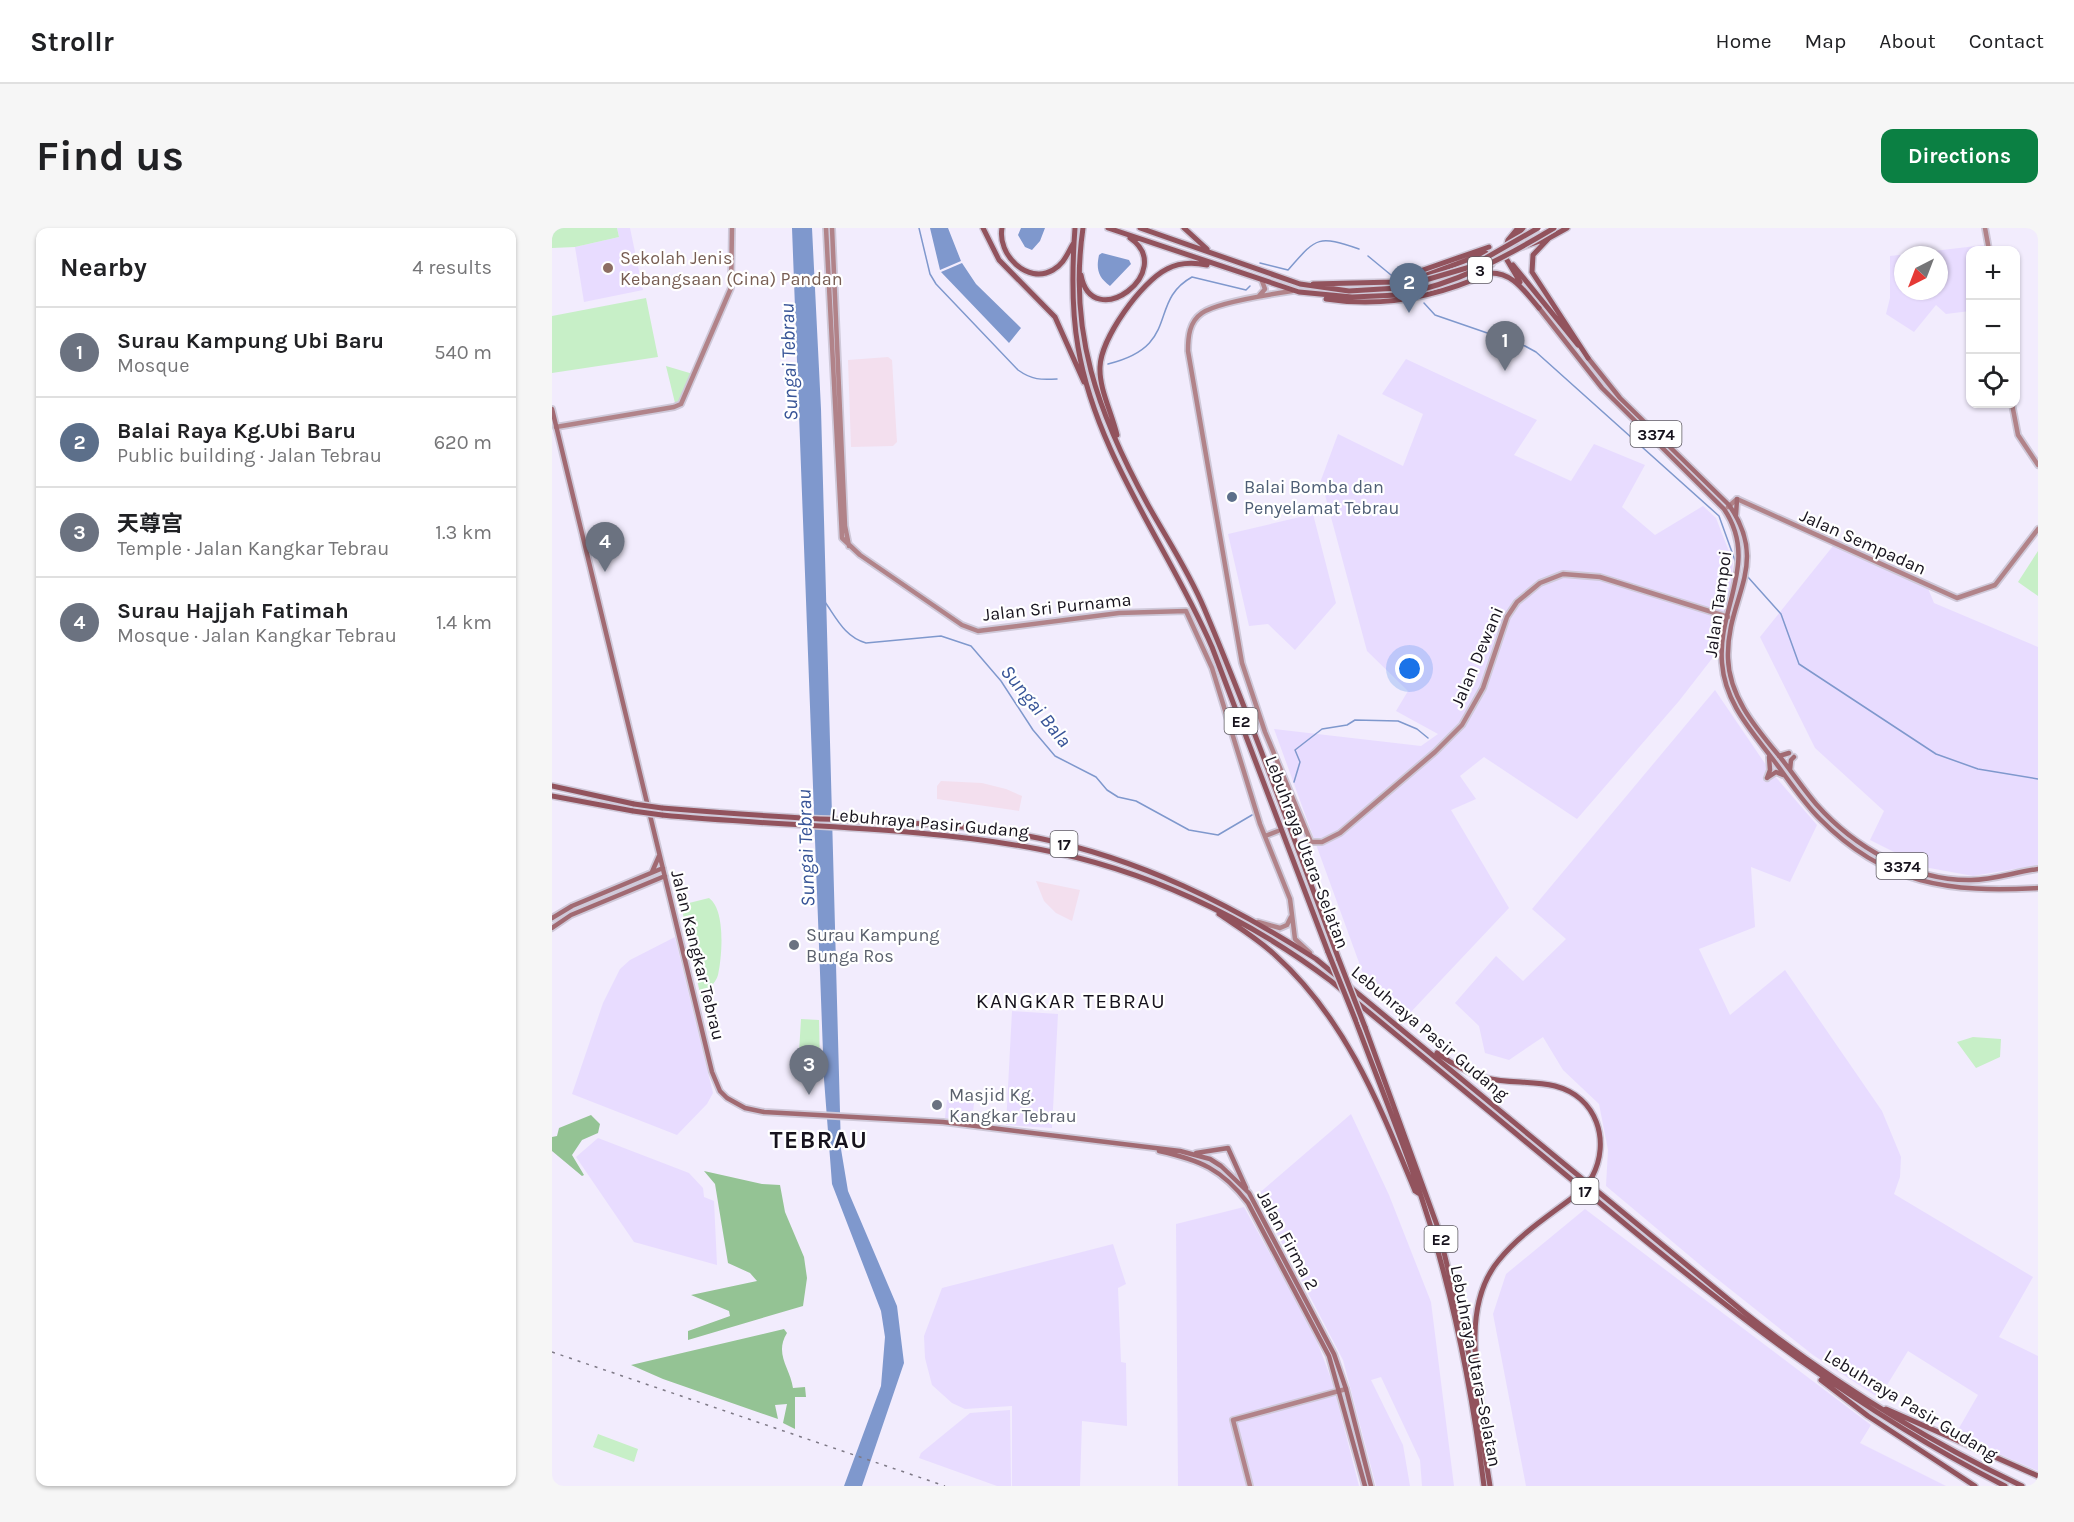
<!DOCTYPE html>
<html lang="en">
<head>
<meta charset="utf-8">
<style>
	:root { --surface:#fff; --page:#f6f6f6; --text:#202124; --muted:#757577; --line:#e0e0e0; --accent:#0b8043 }
	body { margin:0; font-family:Karla,"Noto Sans SC",sans-serif; background:var(--page); color:var(--text) }
	.controls { position:absolute; right:18px; top:18px; display:grid; overflow:hidden; border-radius:12px; box-shadow:0 2px 4px #0004 }
	.controls button { width:54px; height:54px; display:grid; place-items:center; padding:0; border:0; border-bottom:2px solid var(--line); background:var(--surface); color:var(--text); font:30px sans-serif }
	.compass { position:absolute; left:1342px; top:18px; width:54px; height:54px; border-radius:50%; background:var(--surface); box-shadow:0 2px 4px #0004; rotate:222deg }
	.you { position:absolute; left:858px; top:441px; width:21px; height:21px; margin:-15px; border:4px solid #fff; border-radius:50%; background:#1a73e8; box-shadow:0 0 0 9px #1a73e833 }
	.badge { display:grid; place-items:center; width:39px; height:39px; border-radius:50%; background:var(--accent); color:#fff; font-size:20px; font-weight:700 }
	.pin { position:absolute; translate:-50% -50px; filter:drop-shadow(0 2px 3px #0008) }
	.pin::after { content:''; position:absolute; top:32px; width:21px; height:18px; background:inherit; clip-path:polygon(0 0,100% 0,50% 100%) }
	.list { margin:0; padding:0; list-style:none }
	h2 { display:flex; justify-content:space-between; align-items:center; height:78px; margin:0; padding:0 24px; font-size:26px }
	h2 small { font-size:20px; font-weight:400; color:var(--muted) }
	.list li { display:grid; grid-template-columns:39px 1fr auto; gap:18px; align-items:center; box-sizing:border-box; height:90px; padding:0 24px; border-top:2px solid var(--line) }
	.list b { display:block; font-size:22px; white-space:nowrap }
	.list p { margin:0; font-size:20px; white-space:nowrap; color:var(--muted) }
	.list em { font-size:20px; font-style:normal; color:var(--muted) }
	.icon { flex:none; width:33px; height:33px; fill:none; stroke:currentColor; stroke-width:2; stroke-linecap:round; stroke-linejoin:round }
	.map { position:relative; flex:none; width:1486px; height:1258px; overflow:hidden; border-radius:12px }
	header { display:flex; align-items:center; gap:36px; box-sizing:border-box; height:84px; padding:0 30px; background:var(--surface); border-bottom:2px solid var(--line) }
	header strong { font-size:28px }
	nav { display:flex; gap:33px; margin-inline-start:auto; font-size:21px }
	.intro { display:flex; align-items:center; justify-content:space-between; box-sizing:border-box; height:144px; padding:0 36px }
	h1 { margin:0; font-size:42px }
	.button { padding:15px 27px; border-radius:12px; background:var(--accent); color:#fff; font-size:21px; font-weight:700 }
	main { display:flex; gap:36px; padding:0 36px }
	aside { flex:1; background:var(--surface); border-radius:12px; box-shadow:0 2px 4px #0004 }
	.map>svg:first-child { display:block }
</style>
</head>
<body>
<header>
<strong>Strollr</strong>
<nav><a>Home</a><a>Map</a><a>About</a><a>Contact</a></nav>
</header>
<div class="intro"><h1>Find us</h1><a class="button">Directions</a></div>
<main>
<aside>
<h2>Nearby<small>4 results</small></h2>
<ul class="list">
<li><span class="badge" style="background:#6b7280">1</span><div><b>Surau Kampung Ubi Baru</b><p>Mosque</p></div><em>540 m</em></li>
<li><span class="badge" style="background:#5c6f8a">2</span><div><b>Balai Raya Kg.Ubi Baru</b><p>Public building · Jalan Tebrau</p></div><em>620 m</em></li>
<li><span class="badge" style="background:#6b7280">3</span><div><b>天尊宫</b><p>Temple · Jalan Kangkar Tebrau</p></div><em>1.3 km</em></li>
<li><span class="badge" style="background:#6b7280">4</span><div><b>Surau Hajjah Fatimah</b><p>Mosque · Jalan Kangkar Tebrau</p></div><em>1.4 km</em></li>
</ul>
</aside>
<div class="map">
<svg width="1486" height="1258" viewBox="0 0 1486 1258">
	<rect width="100%" height="100%" fill="#f2ecfd"/>
	<!-- commercial -->
	<path fill="#f3dfee" d="M336,129L340,132L345,214L341,218L299,219L296,132Z
		M389,553L430,555L454,561L470,568L467,583L385,571V558Z
		M484,653L528,662L520,693L504,685L492,673Z"/>
	<!-- built -->
	<path fill="#e8dcff" fill-rule="evenodd" d="M65,0H78L91,62L32,74L23,19L67,9Z
		M1433,17L1434,22H1418V83L1394,86L1384,77L1362,104L1334,86L1338,70V28ZM1351,27H1387V63H1351Z
		M854,131L985,192L962,227L1019,253L1042,216L1093,237L1070,279L1103,307L1151,278L1164,290L1181,334L1180,353L1162,428L1127,473L1025,591L932,529L908,548L924,571L899,582L957,680L857,786L813,751L722,501L869,518L886,506L844,483L856,463L815,423L769,252L786,206L851,238L871,186L830,166Z
		M761,286L784,375L743,422L716,396L697,398L676,306Z
		M1285,313L1373,353L1382,375L1486,419V637L1421,648L1372,639L1318,612L1332,583L1263,520L1208,409Z
		M1163,462L1216,540L1265,597L1238,654L1199,639L1203,699L1147,721L1178,787L1233,742L1330,883L1349,929L1348,949L1342,966L1481,1049L1447,1109L1486,1128V1243L1403,1207L1426,1167L1356,1123L1327,1170L1261,1127L1159,1046L1054,958L1056,922L1047,876L1011,842L991,809L957,832L933,825L927,798L903,775L944,728L971,753L1014,711L980,681Z
		M123,709L161,865L155,876L125,907L20,866L51,775L68,741L78,732Z
		M460,783L506,786L500,900L454,897Z
		M395,872L422,875L420,893L393,890Z
		M799,886L837,967L879,1074L902,1258H870L868,1232L829,1149L819,1152L851,1217L858,1258H824L791,1132L705,967Z
		M46,910L137,945L151,960L152,969L162,973L165,1037L82,1014L24,929Z
		M692,979L762,1105L781,1156L807,1258H626L624,996Z
		M1033,981L1319,1197L1308,1215L1394,1258H974L941,1086L954,1046Z
		M561,1016L574,1056L566,1060L569,1134L574,1135L575,1198L530,1193L528,1258H460V1178L413,1181L400,1175L380,1157L373,1130L372,1108L390,1060Z
		M458,1182L459,1258H445L367,1230L369,1225L418,1185Z"/>
	<!-- green -->
	<path fill="#c7efc7" d="M0,0H65L67,9L23,19L0,20Z
		M94,70L106,129L0,145V88Z
		M114,138L141,146L127,174L123,175Z
		M1486,323V368L1466,354Z
		M157,670C174,682 170,729 166,747C164,755 154,763 149,770L129,677Z
		M249,791L267,792L268,839L246,841Z
		M1421,809L1449,811L1448,829L1424,840L1405,814Z
		M46,1206L86,1221L82,1234L41,1219Z"/>
	<!-- forest -->
	<path fill="#94c394" d="M39,887L48,896L46,905L30,912L20,927L32,947L30,948L0,923V909L5,908L7,900Z
		M152,943L210,956L228,957L233,984L252,1029L255,1050L251,1078L136,1112V1103L178,1088L177,1083L139,1067L205,1053L198,1045L176,1035L163,956Z
		M232,1101L235,1105C222,1126 238,1140 241,1160L253,1159L254,1169H243V1201L231,1195L235,1176L223,1177L226,1191L111,1151L79,1137Z"/>
	<!-- water -->
	<path fill="#7f98cd" d="M240,0H260L269,181L289,921L296,963L345,1078L352,1135L310,1258H292L329,1158L333,1109L329,1083L280,956L272,851Z
		M378,0H396L409,33L388,42Z
		M469,0H493L488,13L480,22L473,19L466,7Z
		M550,25L577,32L579,36L558,58C546,49 544,41 547,27Z
		M410,35L424,56L469,100L457,115L389,44Z"/>
	<g fill="none" stroke-linecap="round" stroke-linejoin="round">
		<!-- stream -->
		<path stroke="#7f98cd" stroke-width="1.5" d="M367,0L378,46L384,56L466,142C480,152 489,152 505,151
			M816,28L839,47
			M708,35L736,42C765,9 765,7 807,21
			M872,75L883,87L973,118L984,124L1167,288L1185,338
			M556,136C630,118 595,74 640,49L694,62L698,58
			M1195,348L1229,386L1247,436L1384,526L1426,541L1486,551
			M273,374C285,391 293,409 314,415L389,408L419,418L449,453L481,502L503,528L544,549L555,562L566,569L584,573L637,602L666,607L700,587
			M742,554L748,534L743,522L770,501L795,497L803,492L846,493L865,501L876,510"/>
		<!-- secondary casing -->
		<g stroke="#cfc9d9" stroke-width="8">
			<path id="secondary" d="M274,0L290,310L308,327L410,397L426,403L567,385L634,383L660,440L708,596L738,671L743,711L758,725
				M280,0L293,298L297,318
				M1433,0L1437,22
				M740,63C720,66 664,75 650,85C637,94 636,109 636,123L690,435L713,504L759,614H770L788,605L883,524L910,497L931,460L955,389L965,374L988,355L1011,346L1048,349L1176,389
				M707,68L713,61L710,53
				M1460,176L1466,207L1486,237
				M4,199L122,179L129,176L179,60L180,0
				M1176,279L1185,271L1405,370L1443,357L1486,301
				M740,597L750,593
				M713,608L726,603
				M706,694L728,700L735,697L739,689
				M698,1258L681,1192L794,1161"/>
		</g>
		<!-- primary casing -->
		<g stroke="#cfc9d9" stroke-width="8">
			<path id="primary" d="M987,80L1050,160L1172,281C1208,334 1165,380 1170,435C1173,474 1198,501 1220,530C1236,551 1250,573 1268,591C1333,657 1398,665 1486,660
				M1036,130L1068,170L1177,277C1219,338 1174,369 1176,430C1177,469 1204,500 1228,529C1240,544 1251,561 1264,576C1302,619 1360,653 1419,652C1442,652 1463,644 1486,641
				M0,181L160,844L168,863L175,870L193,880L212,884L391,894L628,923L658,931L669,938L697,965L782,1126L794,1161L819,1258
				M1184,287L1185,271
				M1227,528L1237,525
				M1238,542L1239,532L1242,529
				M1215,550L1218,542L1217,529
				M1215,550L1224,544L1231,547
				M100,644L107,628
				M0,690L20,678L111,640
				M0,700L19,687L113,648
				M607,923C648,932 670,941 696,975L777,1128L813,1258
				M644,925L676,920L694,960"/>
		</g>
		<!-- highway casing -->
		<g stroke="#cfc9d9" stroke-width="8">
			<path id="highway" d="M431,0L447,32L503,89L532,154
				M450,0C445,26 475,57 501,42C512,36 515,26 521,16
				M523,0C520,40 519,79 526,119C544,227 617,320 660,419L776,724
				M531,0C516,104 546,186 596,277C615,311 637,344 652,380C701,496 743,614 787,732
				M556,0L747,64L800,69L847,67
				M588,0L748,56L797,63L846,60
				M632,0L655,21
				M966,0L956,12L952,27L968,54
				M971,0L962,11L963,17L967,20L997,10L1015,0
				M997,10L981,27L980,44L1036,130
				M961,37L1026,117
				M529,47C540,107 626,43 578,10
				M848,50L937,19
				M761,56L842,54L869,49L934,25L940,31V36L932,45
				M774,71C831,80 885,69 937,45C961,44 972,63 987,80
				M565,207C560,185 547,161 548,139C549,110 589,54 615,41C628,34 641,34 655,37
				M0,558L82,576
				M0,568L81,583
				M110,580C172,585 234,590 296,592C359,595 424,597 486,610C588,631 678,676 764,731L1193,1085C1279,1153 1372,1211 1470,1258
				M110,587C232,599 366,598 486,621C592,641 693,688 779,753C871,828 963,905 1055,981C1181,1086 1306,1183 1453,1258
				M667,686C686,699 706,711 723,727C794,791 827,876 863,963L866,965
				M803,791C834,874 869,956 891,1042C910,1113 923,1186 932,1258
				M813,799L886,1000L917,1127L938,1258
				M885,825C900,836 916,845 934,850C957,856 980,852 1003,858C1045,869 1059,913 1040,949
				M1269,1152L1316,1188L1423,1258
				M1334,1181L1486,1248
				M935,1230L937,1223C929,1165 905,1082 947,1032C967,1007 995,989 1020,970"/>
		</g>
		<!-- secondary -->
		<use href="#secondary" stroke="#b18389" stroke-width="4.5"/>
		<!-- primary -->
		<use href="#primary" stroke="#a16a72" stroke-width="4.5"/>
		<!-- highway -->
		<use href="#highway" stroke="#92535d" stroke-width="5"/>
		<!-- rail -->
		<path stroke="#7e7986" stroke-width="1.5" stroke-dasharray="3 6" stroke-linecap="butt" d="M0,1124L393,1258"/>
		<!-- highway-bridge casing -->
		<g stroke="#cfc9d9" stroke-width="8" stroke-linecap="butt">
			<path id="highway-bridge" d="M846,60L918,39L986,0
				M847,67C906,55 950,31 1002,0
				M82,576L110,580
				M81,583L110,587
				M776,724L803,791
				M787,732L813,799
				M1020,970L1040,949"/>
		</g>
		<!-- highway-bridge -->
		<use href="#highway-bridge" stroke="#92535d" stroke-width="5"/>
	</g>
	<!-- markers -->
	<circle fill="#8d6e63" stroke="#fff" stroke-width="2" cx="56" cy="40" r="6"/>
	<circle fill="#5c6f8a" stroke="#fff" stroke-width="2" cx="680" cy="269" r="6"/>
	<g fill="#6b7280" stroke="#fff" stroke-width="2">
		<circle cx="242" cy="717" r="6"/>
		<circle cx="385" cy="877" r="6"/>
	</g>
	<g text-anchor="middle" dominant-baseline="central" stroke-width="4.5" stroke-linejoin="round" paint-order="stroke">
		<!-- shield labels -->
		<g fill="#fff" stroke="#5d5a61" stroke-width="1.5">
			<rect x="916" y="29" width="24" height="26" rx="4.5"/>
			<rect x="1078.5" y="193" width="51" height="26" rx="4.5"/>
			<rect x="672.5" y="480" width="33" height="26" rx="4.5"/>
			<rect x="498.5" y="603" width="27" height="26" rx="4.5"/>
			<rect x="1324.5" y="625" width="51" height="26" rx="4.5"/>
			<rect x="1019.5" y="950" width="27" height="26" rx="4.5"/>
			<rect x="872.5" y="998" width="33" height="26" rx="4.5"/>
		</g>
		<g font-size="16" font-weight="bold" fill="#17131d">
			<text x="928" y="42">3</text>
			<text x="1104" y="206">3374</text>
			<text x="689" y="493">E2</text>
			<text x="512" y="616">17</text>
			<text x="1350" y="638">3374</text>
			<text x="1033" y="963">17</text>
			<text x="889" y="1011">E2</text>
		</g>
		<!-- education labels -->
		<g font-size="18" fill="#785e54" stroke="#fff" text-anchor="start">
			<text x="68" y="30">Sekolah Jenis<tspan x="68" dy="21">Kebangsaan (Cina) Pandan</tspan></text>
		</g>
		<!-- service labels -->
		<g font-size="18" fill="#4e5e75" stroke="#fff" text-anchor="start">
			<text x="692" y="259">Balai Bomba dan<tspan x="692" dy="21">Penyelamat Tebrau</tspan></text>
		</g>
		<!-- street labels -->
		<g font-size="18" fill="#17131d" stroke="#fff">
			<text transform="translate(1311 314) rotate(24)">Jalan Sempadan</text>
			<text transform="translate(1166 376) rotate(-82)">Jalan Tampoi</text>
			<text transform="translate(505 379) rotate(-6)">Jalan Sri Purnama</text>
			<text transform="translate(925 429) rotate(-67)">Jalan Dewani</text>
			<text transform="translate(378 595) rotate(5)">Lebuhraya Pasir Gudang</text>
			<text transform="translate(755 624) rotate(69)">Lebuhraya Utara–Selatan</text>
			<text transform="translate(146 727) rotate(76)">Jalan Kangkar Tebrau</text>
			<text transform="translate(878 805) rotate(40)">Lebuhraya Pasir Gudang</text>
			<text transform="translate(736 1012) rotate(62)">Jalan Firma 2</text>
			<text transform="translate(924 1138) rotate(79)">Lebuhraya Utara–Selatan</text>
			<text transform="translate(1359 1177) rotate(31)">Lebuhraya Pasir Gudang</text>
		</g>
		<!-- worship labels -->
		<g font-size="18" fill="#5b616d" stroke="#fff" text-anchor="start">
			<text x="254" y="707">Surau Kampung<tspan x="254" dy="21">Bunga Ros</tspan></text>
			<text x="397" y="867">Masjid Kg.<tspan x="397" dy="21">Kangkar Tebrau</tspan></text>
		</g>
		<!-- water labels -->
		<g font-size="20" font-style="italic" fill="#375497" stroke="#fff">
			<text transform="translate(237 134) rotate(-92)">Sungai Tebrau</text>
			<text transform="translate(484 478) rotate(51)">Sungai Bala</text>
			<text transform="translate(254 620) rotate(-92)">Sungai Tebrau</text>
		</g>
		<!-- quarter labels -->
		<g font-size="21" letter-spacing="1.5" fill="#17131d" stroke="#fff">
			<text x="519" y="773">KANGKAR TEBRAU</text>
		</g>
		<!-- district labels -->
		<g font-size="24" font-weight="bold" letter-spacing="1.5" fill="#17131d" stroke="#fff">
			<text x="267" y="912">TEBRAU</text>
		</g>
	</g>
</svg>
<div class="controls">
<button>+</button>
<button>−</button>
<button><svg class="icon" aria-label="locate" viewBox="0 0 24 24"><circle cx="12" cy="12" r="6"/><path d="M12 2v4M12 18v4M2 12h4M18 12h4"/></svg></button>
</div>
<svg class="compass" viewBox="-18 -18 36 36"><path d="M0-13l5 13h-10z" fill="#e53935"/><path d="M0 13l5-13h-10z" fill="#757577"/></svg>
<div class="you"></div>
<div class="pin badge" style="left:953px;top:143px;background:#6b7280">1</div>
<div class="pin badge" style="left:857px;top:85px;background:#5c6f8a">2</div>
<div class="pin badge" style="left:257px;top:867px;background:#6b7280">3</div>
<div class="pin badge" style="left:53px;top:344px;background:#6b7280">4</div>
</div>
</main>
</body>
</html>
